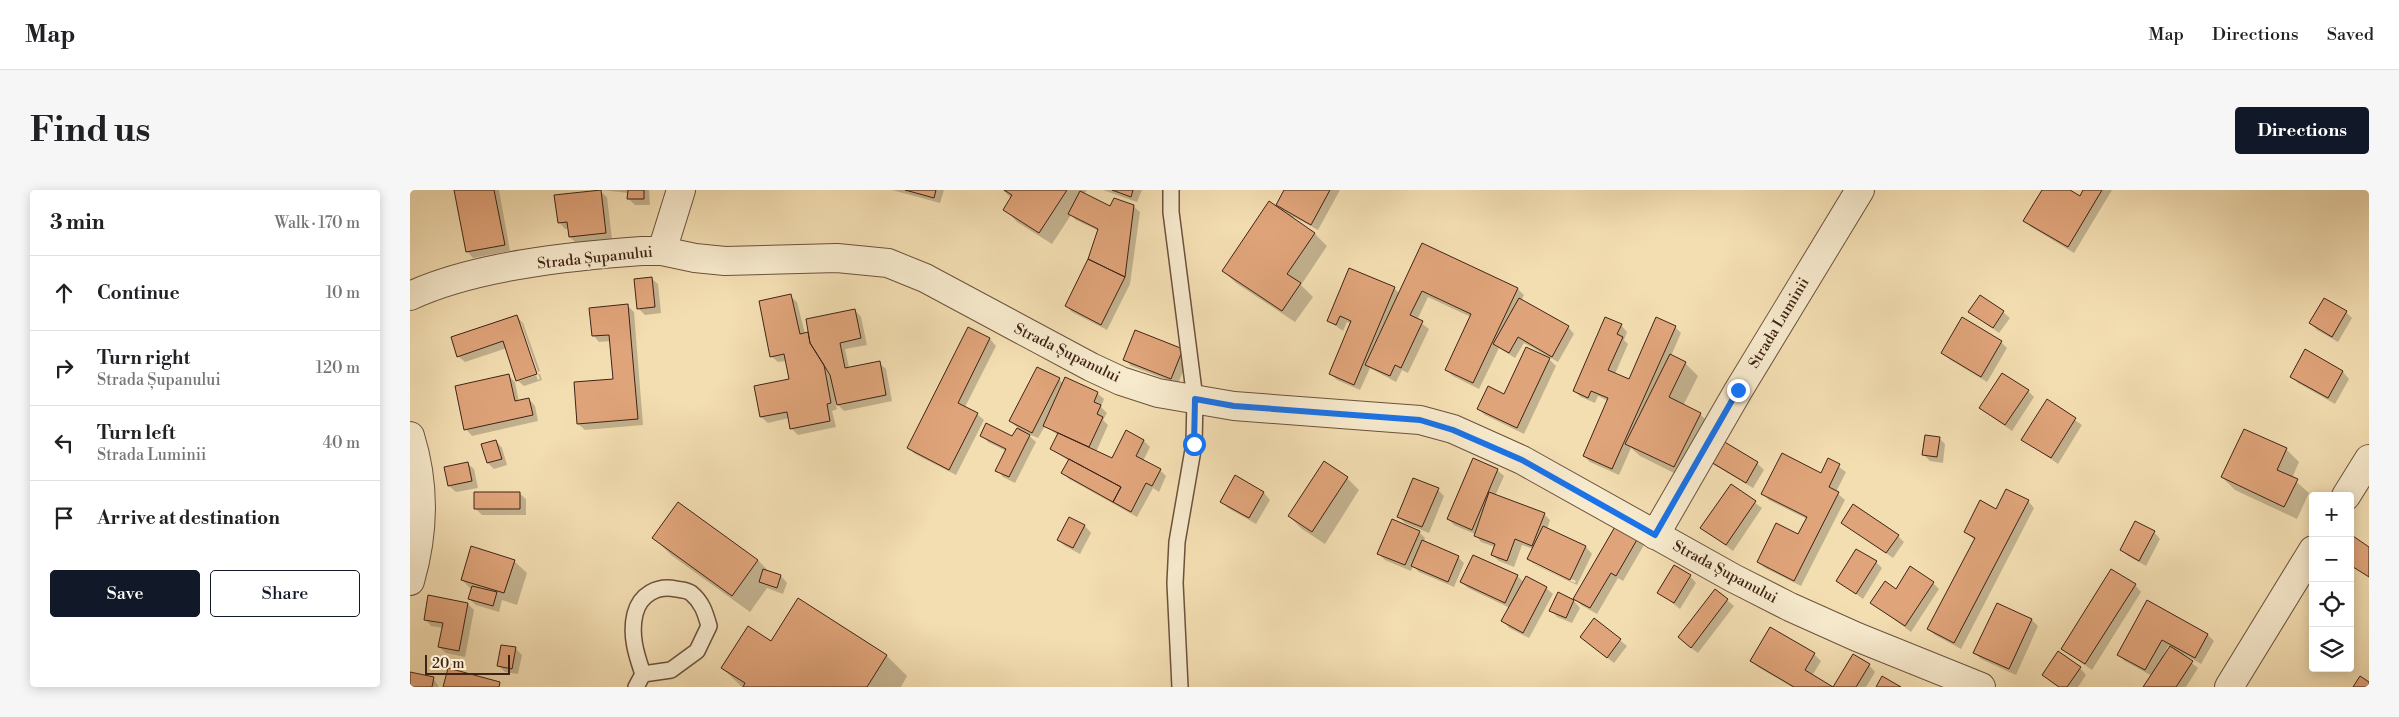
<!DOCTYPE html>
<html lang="en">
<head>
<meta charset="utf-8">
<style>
	:root { --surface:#fff; --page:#f6f6f6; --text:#202124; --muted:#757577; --line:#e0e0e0; --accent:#111827 }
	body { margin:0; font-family:"Libre Bodoni",serif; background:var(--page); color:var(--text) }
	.controls { position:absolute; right:15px; bottom:15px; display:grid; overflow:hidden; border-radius:5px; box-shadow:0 2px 12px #0003 }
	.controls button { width:45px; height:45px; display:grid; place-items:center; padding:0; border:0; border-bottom:1px solid var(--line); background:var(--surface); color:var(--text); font:25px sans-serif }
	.scale { position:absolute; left:15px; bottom:12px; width:85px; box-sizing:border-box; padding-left:5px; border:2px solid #3f2316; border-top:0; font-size:14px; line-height:18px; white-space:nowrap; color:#3f2316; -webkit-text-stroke:4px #f7eacd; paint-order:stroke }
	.stop { position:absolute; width:15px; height:15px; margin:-11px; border:4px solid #1a73e8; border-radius:50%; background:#fff }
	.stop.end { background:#1a73e8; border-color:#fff; box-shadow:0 1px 5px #0008 }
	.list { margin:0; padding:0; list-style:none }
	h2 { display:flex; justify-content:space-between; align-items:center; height:65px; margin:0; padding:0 20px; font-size:21px }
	h2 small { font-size:16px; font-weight:400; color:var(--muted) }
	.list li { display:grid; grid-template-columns:32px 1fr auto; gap:15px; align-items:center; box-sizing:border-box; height:75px; padding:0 20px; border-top:1px solid var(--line) }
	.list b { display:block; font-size:19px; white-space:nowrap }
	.list p { margin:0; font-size:16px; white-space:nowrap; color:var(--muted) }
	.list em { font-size:16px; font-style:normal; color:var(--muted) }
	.actions { display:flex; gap:10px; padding:15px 20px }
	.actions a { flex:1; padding:11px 0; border:1px solid var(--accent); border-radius:5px; text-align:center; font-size:18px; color:var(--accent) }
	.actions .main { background:var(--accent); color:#fff }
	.icon { flex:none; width:28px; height:28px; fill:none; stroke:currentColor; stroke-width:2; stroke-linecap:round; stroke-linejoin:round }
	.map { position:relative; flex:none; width:1959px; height:497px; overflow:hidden; border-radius:5px }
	header { display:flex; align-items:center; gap:30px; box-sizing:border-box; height:70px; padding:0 25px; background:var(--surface); border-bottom:1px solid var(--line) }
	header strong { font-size:24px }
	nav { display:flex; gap:28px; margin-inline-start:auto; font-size:18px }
	.intro { display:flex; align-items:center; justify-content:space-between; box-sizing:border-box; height:120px; padding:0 30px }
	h1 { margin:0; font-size:35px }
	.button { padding:12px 22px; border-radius:5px; background:var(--accent); color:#fff; font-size:18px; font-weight:700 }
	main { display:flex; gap:30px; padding:0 30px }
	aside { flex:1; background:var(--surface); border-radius:5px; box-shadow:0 2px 12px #0003 }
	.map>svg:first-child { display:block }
</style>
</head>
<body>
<header>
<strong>Map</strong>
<nav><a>Map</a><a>Directions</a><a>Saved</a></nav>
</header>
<div class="intro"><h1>Find us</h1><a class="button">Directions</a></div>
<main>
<aside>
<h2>3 min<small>Walk · 170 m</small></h2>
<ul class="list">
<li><svg class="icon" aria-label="ahead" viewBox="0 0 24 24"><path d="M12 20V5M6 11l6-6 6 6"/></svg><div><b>Continue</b></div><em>10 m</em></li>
<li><svg class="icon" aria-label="right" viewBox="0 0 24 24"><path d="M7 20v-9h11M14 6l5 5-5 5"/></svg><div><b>Turn right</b><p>Strada Șupanului</p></div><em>120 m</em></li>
<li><svg class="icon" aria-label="left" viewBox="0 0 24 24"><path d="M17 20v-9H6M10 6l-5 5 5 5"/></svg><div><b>Turn left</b><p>Strada Luminii</p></div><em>40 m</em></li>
<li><svg class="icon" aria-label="arrive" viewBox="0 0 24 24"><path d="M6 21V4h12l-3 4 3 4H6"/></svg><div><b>Arrive at destination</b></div></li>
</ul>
<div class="actions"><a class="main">Save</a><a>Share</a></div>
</aside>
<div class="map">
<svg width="1959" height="497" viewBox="0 0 1959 497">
	<rect width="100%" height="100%" fill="#f3deb2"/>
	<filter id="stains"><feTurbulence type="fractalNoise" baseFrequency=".004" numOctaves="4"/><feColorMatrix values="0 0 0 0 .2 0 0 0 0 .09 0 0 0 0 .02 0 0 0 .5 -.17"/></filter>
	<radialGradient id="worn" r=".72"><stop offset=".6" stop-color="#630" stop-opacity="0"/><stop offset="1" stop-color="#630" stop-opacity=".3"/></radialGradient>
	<!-- shadow -->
	<path fill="#0003" fill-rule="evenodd" d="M45,0H89L100,61L63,68L57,61Z
		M188,0L197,7L202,49L166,53L160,47L159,39H155L149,32Z
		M191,0H239L240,15H225L219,9V3Z
		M482,0H534L530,13Z
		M593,0H677L674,4L701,18L723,16L730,22L720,94L697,140L662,122L656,116L680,69L689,41L666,30L661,25L642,54L607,32L595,19L602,9Z
		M693,0H732L727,12Z
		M876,0H930L908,40L884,27L883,29L905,44L917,56L891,95L903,107L885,132L826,93L813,81L872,20L867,15Z
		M1633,0H1658L1670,8L1675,0H1702L1664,63L1621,37L1615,31Z
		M1013,54L1108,99L1114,105L1111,111L1158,137L1164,144L1148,172L1114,153L1105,168L1089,158L1069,199L1043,186L1036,180L1061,127L1018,107L1007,130L1019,139L998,183L992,180L986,192L960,178L950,200L927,190L920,184L941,134L937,132L933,141L919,131L984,98L990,104Z
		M241,88L248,94L251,123L235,125L229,119L225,90Z
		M380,106L387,112L395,144L445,120L451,127L457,155L435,159L439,178L469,173L476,179L482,211L434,221L425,212L427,219L422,221L426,237L388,245L381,238L379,228L358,233L351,227L380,190L376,171L368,172L361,166Z
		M218,116L224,122L233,235L175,240L168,234L204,190L201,151L189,152L183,145Z
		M1560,122H1593L1600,128L1589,143Z
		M1936,122L1942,128L1928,152L1907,140L1900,133Z
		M107,127L113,133L130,181L128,182L111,133H108L109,191L126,185L128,190L130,189L128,184H130L132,190L114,196L107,190L97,158L55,172L48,166Z
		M1211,135L1217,142L1214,150L1218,154L1205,184L1220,190L1265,137L1271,143L1261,166L1275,173L1288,186L1273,216L1290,224L1302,236L1276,289L1230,266L1221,258L1209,285L1180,272L1174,266L1198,211L1188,206L1185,213L1171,207L1164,201Z
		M559,139L580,149L586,156L555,217L567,224L574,230L546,285L505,264L498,258Z
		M1591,152L1597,158L1577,192L1539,169L1532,163Z
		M772,160L779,166L768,194L721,176L715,169Z
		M1896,161L1933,182L1939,189L1925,214L1888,193L1881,186Z
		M1139,169L1146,176L1114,244L1075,225L1068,219L1095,205Z
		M99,186L105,192L109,212L119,209L125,216L128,231L62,246L56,239Z
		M649,189L653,194L687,203L694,209L691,217L697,223L693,230L698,235L686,262L702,270L734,251L740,257L733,271L750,280L756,286L749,302L743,298L727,327L659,289L653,283L659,271L641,259L648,245L635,236L628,248L616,243L626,252L605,293L593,287L587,280L596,261L578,252L572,245L603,248L608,238L600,231Z
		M1618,201L1624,207L1602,241L1570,218Z
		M1637,211L1672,235L1648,274L1613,249Z
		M1529,248L1535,254L1533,273L1520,271L1513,264Z
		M86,251L92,258L97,275L84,279L78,273Z
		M1876,259L1889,272L1882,288L1899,303L1887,329L1825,300L1812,287Z
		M1297,269L1347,273L1354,280L1343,298L1304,275Z
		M1419,270L1436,282L1426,302L1435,310L1391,396L1355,378L1348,372L1388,346L1397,329L1359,310L1353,304L1412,284Z
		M57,273L64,279L68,298L46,302L39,296Z
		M1087,280L1094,286L1085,306L1134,324L1140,330L1137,339L1176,357L1182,364L1167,395L1125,375L1119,369L1123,359L1112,355L1104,377L1089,371L1082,365L1085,357L1071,352L1065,344L1044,335L1038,329ZM1124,371L1166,391L1165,393L1124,374Z
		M825,287L854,303L860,310L846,334L818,318L811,311Z
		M937,288L949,300L915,354L892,339L879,326Z
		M1321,295L1352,318L1323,361L1292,338Z
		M1028,300L1034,306L1019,343L995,333L988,326Z
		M109,303L116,309V325H72L65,318Z
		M1618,311L1624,318L1551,459L1525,445L1518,439L1565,350L1555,342L1587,320Z
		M660,329L675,336L681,343L670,364L655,356L649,350Z
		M1433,333L1488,346L1494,352L1483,368Z
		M1009,342L1015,348L1014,352L1048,367L1054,373L1044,397L1009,382L1003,376L1001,381L975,370L968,363Z
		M1744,342L1750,349L1736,376L1718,366L1711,360Z
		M244,348L348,370L360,383L371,386L377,393L373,404L357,398L340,422L261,365Z
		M1228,349L1234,355L1213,391L1208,388L1187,424L1171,415L1165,408Z
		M104,371L117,383L107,415L92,410L89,422L66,415L59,409L62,400L52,390Z
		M1466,372L1472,378L1453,409L1428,391Z
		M1107,386L1114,392L1116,387L1136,398L1143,404L1119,448L1099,438L1093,431L1100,418L1058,398L1051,392Z
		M1280,386L1286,393L1270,419L1248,402Z
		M1523,393L1529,399L1501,442L1462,413L1486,400Z
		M1725,395L1731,402L1682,480L1652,459Z
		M1306,401L1324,416L1288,463L1276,454Z
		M1149,404L1164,411L1170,418L1162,433L1147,427L1141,420Z
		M388,410L477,466L497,486L491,497H332L312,478L361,453Z
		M1738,412L1798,445L1804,451L1791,474L1774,464L1773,466L1788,478L1776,497H1735L1742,486L1715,471L1709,465ZM1758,456L1761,457L1754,467L1753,466Z
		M58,414L64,420L55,467L36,463L29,457L33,438L21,436L15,429Z
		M1587,414L1622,430L1628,436L1606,485L1571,469L1565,463Z
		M1185,430L1217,456L1204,473L1178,453Z
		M1360,438L1404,464L1411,471L1402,486L1421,497H1382L1348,477L1341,471Z
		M105,458L112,465L108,484L95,482L89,476Z
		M1459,475L1465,482L1456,497H1425Z
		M1670,478L1676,485L1668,497H1648L1634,485Z
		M0,483L23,488L29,497H0Z"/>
	<!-- building -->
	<path fill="#e0a47a" stroke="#3f2316" d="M44,0H84L95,55L56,62Z
		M191,0L196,43L159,47L157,32L148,33L144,5Z
		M218,0H234V9H217Z
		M495,0H526L524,8Z
		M594,0H657L629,43L593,20L602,5Z
		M702,0H723L721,7Z
		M874,0H920L901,35L866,15Z
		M1632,0H1660L1670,6L1673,0H1692L1658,57L1613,31Z
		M670,1L700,16L704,8L724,15L715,87L678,69L688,39L658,24Z
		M859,11L905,43L877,84L891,93L872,121L812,81Z
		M1012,53L1108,98L1063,193L1035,180L1061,124L1012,101L1000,125L1013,131L991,178L985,175L980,186L955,175Z
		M678,69L715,87L691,135L655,116Z
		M939,78L985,97L944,195L919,184L941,131L930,126L926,135L917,131Z
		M242,87L245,117L227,119L224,89Z
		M381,104L390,144L398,142L400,153L414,175L421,213L417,214L420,231L380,239L377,222L350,227L344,196L379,189L374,164L360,167L349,111Z
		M1570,105L1594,121L1583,138L1558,122Z
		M1109,108L1159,136L1142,167L1108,147L1099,163L1083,154Z
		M1914,108L1937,121L1922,147L1899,133Z
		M218,114L228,229L167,234L164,192L203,189L199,145L182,146L179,118Z
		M445,119L451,148L430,153L435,178L470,171L476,205L427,215L420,185L400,153L396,129Z
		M107,125L127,184L106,191L93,151L47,167L41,147Z
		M1195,127L1212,134L1207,144L1213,147L1198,180L1219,189L1246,127L1266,136L1202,279L1173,266L1198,208L1181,201L1178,208L1163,201Z
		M1552,127L1592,151L1571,187L1531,163Z
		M558,137L580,148L548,213L568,223L539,280L497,258Z
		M725,140L773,159L761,189L713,170Z
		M1116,157L1140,168L1107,238L1067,219L1078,196L1094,204Z
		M1895,159L1933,181L1918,208L1880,187Z
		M1260,164L1276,172L1259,207L1291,223L1264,277L1215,254Z
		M627,177L650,188L622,243L599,231Z
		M1592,183L1619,200L1595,235L1569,218Z
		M99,184L105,211L119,208L123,225L54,240L45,196Z
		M655,187L688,202L684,212L691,215L687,224L693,227L679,257L633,236Z
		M1637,209L1666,228L1641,268L1611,250Z
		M576,233L602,246L607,238L620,245L599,287L585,281L596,259L570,246Z
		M1834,239L1877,258L1867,280L1888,289L1874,317L1811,287Z
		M716,240L734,250L726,266L751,279L742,296L736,293L721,322L703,312L711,297L640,259L648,243L702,268Z
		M1515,245L1530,247L1527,267L1512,265Z
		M1308,248L1348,272L1336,293L1296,269Z
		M86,250L92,269L77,273L71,254Z
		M1372,263L1411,283L1418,268L1430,274L1419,297L1429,302L1384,391L1347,372L1366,333L1388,344L1397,327L1351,304Z
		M1063,268L1088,279L1062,340L1037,329Z
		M659,269L711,297L703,312L651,283Z
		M914,271L938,287L902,342L878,326Z
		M58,272L62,291L38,296L34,277Z
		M825,285L854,302L839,328L810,312Z
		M1003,288L1029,298L1012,337L987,327Z
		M1321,294L1346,311L1316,355L1290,338Z
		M1596,299L1619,310L1544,453L1517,439L1565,348L1554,342L1570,310L1586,319Z
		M64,302H110V319H64Z
		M1079,302L1135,323L1122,356L1105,349L1097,371L1081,365L1085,354L1064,346Z
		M268,312L348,370L322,406L242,348Z
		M1443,314L1489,345L1476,363L1431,333Z
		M659,327L675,335L663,358L647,350Z
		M982,329L1010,341L995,375L967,364Z
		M1725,331L1745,341L1729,371L1710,360Z
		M1206,335L1228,348L1206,386L1201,383L1180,418L1163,409Z
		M1133,336L1176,356L1160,390L1117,369Z
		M1943,346L1959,357V387L1940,375V350Z
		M1012,350L1049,366L1038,392L1001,376Z
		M61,356L105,370L94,403L51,390Z
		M1446,359L1467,371L1446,404L1426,391Z
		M1063,365L1108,385L1095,413L1050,392Z
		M1264,375L1281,385L1264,413L1247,403Z
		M1500,376L1524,392L1495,436L1460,413L1475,391L1486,399Z
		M353,379L371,385L367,398L349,392Z
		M1701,379L1726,394L1675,474L1651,459Z
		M1116,386L1137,397L1113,443L1091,431Z
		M62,396L87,402L83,416L58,409Z
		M1305,399L1318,409L1281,458L1268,447Z
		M1148,402L1164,410L1156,428L1139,421Z
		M18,405L58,413L49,461L28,457L33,433L14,430Z
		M388,408L477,465L457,497H333L335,493L311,478L338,436L361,451Z
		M1737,410L1798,444L1785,468L1752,450L1735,480L1707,465Z
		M1587,413L1622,429L1599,479L1563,463Z
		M1184,428L1211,449L1197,468L1170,447Z
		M1360,437L1405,463L1395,480L1423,497H1384L1340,471Z
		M91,455L106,457L102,479L87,476Z
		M1760,456L1783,471L1766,497H1733Z
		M1648,461L1671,477L1657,497H1649L1632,485Z
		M1443,464L1460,474L1446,497H1423Z
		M38,478L90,492L89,497H33Z
		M0,482L24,487L22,497H0Z
		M1472,486L1491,497H1466Z
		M1950,486L1959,492V497H1943Z"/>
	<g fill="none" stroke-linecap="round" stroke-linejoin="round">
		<!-- service casing -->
		<g stroke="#6c523d" stroke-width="18">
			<path id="service" d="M761,0V22L785,209L784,254L767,352L765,393L770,497
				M226,497L233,484C226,464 220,445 225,424C230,404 248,395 266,399C271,400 277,400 281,403C292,412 295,422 299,436L287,461L261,480L233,484"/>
		</g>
		<!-- minor casing -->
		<g stroke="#6c523d" stroke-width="30">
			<path id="minor" d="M252,61L271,0
				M0,246C15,294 14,343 0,391
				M1936,306L1959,269
				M1245,345L1328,201L1450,0
				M1819,497L1903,360"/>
		</g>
		<!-- tertiary casing -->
		<g stroke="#6c523d" stroke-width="30">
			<path id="tertiary" d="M0,106C64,76 161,66 232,61H252L285,68L315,71L427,68L478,73L515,88L681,177L711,191L748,203L824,216L1010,230L1043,239L1112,270L1323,388L1380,417L1447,447L1571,497"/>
		</g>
		<!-- service -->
		<use href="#service" stroke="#f7eacd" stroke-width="15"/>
		<!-- minor -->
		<use href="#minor" stroke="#f7eacd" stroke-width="28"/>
		<!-- tertiary -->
		<use href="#tertiary" stroke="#f7eacd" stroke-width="28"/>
	</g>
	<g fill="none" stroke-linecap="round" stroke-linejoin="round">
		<!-- route -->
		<path stroke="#1a73e8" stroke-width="6" d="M784,254L785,209L824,216L1010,230L1043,240L1112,270L1245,345L1328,200"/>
	</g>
	<g text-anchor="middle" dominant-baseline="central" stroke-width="4" stroke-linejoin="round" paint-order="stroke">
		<!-- street labels -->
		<g font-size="15" fill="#3f2316" stroke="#f7eacd">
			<text transform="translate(185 68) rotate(-6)">Strada Șupanului</text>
			<text transform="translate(1369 133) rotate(-59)">Strada Luminii</text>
			<text transform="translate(657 163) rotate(26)">Strada Șupanului</text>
			<text transform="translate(1315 382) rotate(28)">Strada Șupanului</text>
		</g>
	</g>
	<rect width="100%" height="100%" filter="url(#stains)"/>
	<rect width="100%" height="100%" fill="url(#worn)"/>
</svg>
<div class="controls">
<button>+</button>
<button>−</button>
<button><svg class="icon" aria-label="locate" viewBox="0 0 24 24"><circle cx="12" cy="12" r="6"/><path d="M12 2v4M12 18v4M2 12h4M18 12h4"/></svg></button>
<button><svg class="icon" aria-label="layers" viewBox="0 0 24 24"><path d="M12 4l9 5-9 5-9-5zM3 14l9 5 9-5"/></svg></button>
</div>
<div class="scale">20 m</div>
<div class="stop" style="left:784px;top:254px"></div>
<div class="stop end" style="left:1328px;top:200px"></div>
</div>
</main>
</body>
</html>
